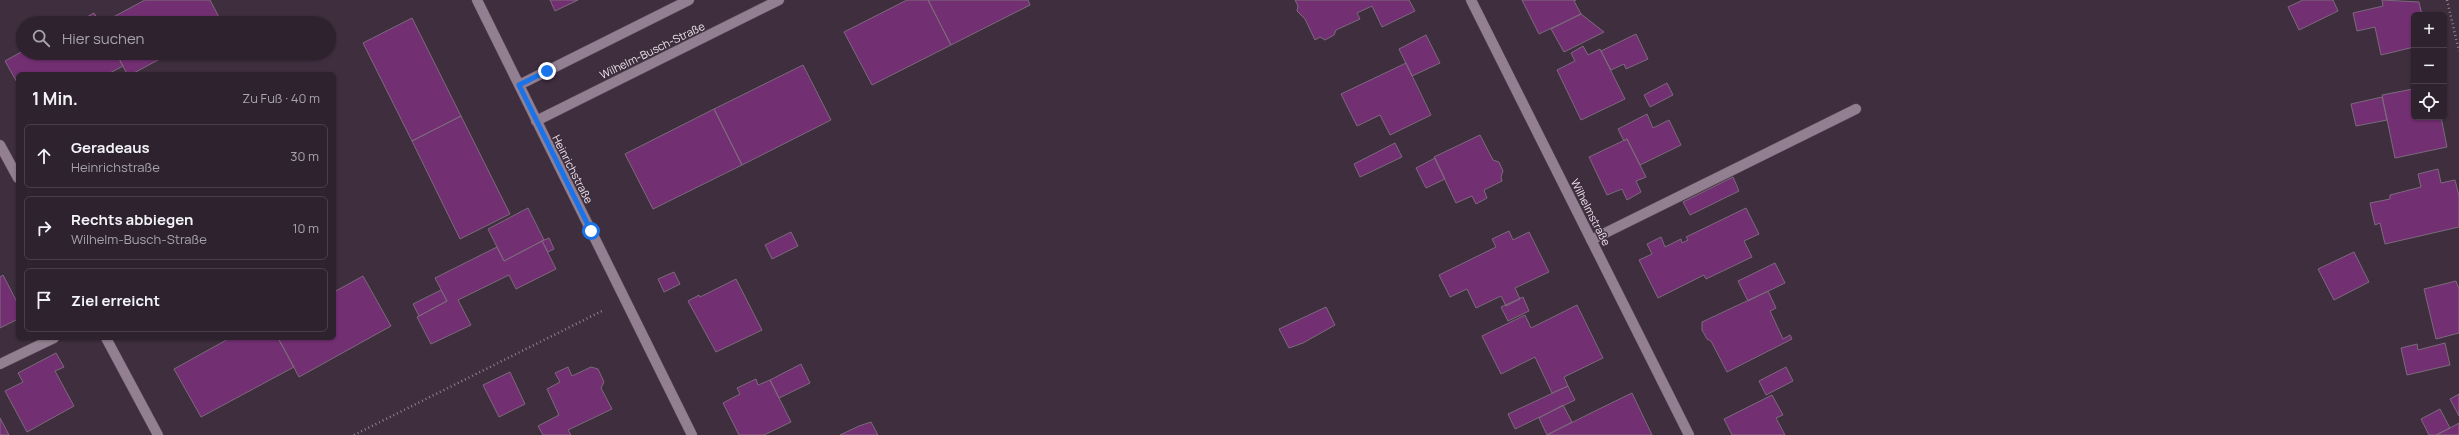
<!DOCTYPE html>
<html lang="de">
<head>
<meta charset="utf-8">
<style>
	:root { --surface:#2e222e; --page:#3a2f3a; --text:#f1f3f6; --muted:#a7a4aa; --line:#493f4a }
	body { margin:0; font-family:Manrope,sans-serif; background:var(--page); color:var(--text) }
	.controls { position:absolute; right:12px; top:12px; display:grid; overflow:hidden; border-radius:6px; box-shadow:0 1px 3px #0004 }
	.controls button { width:36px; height:36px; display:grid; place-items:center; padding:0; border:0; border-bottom:1px solid var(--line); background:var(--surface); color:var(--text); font:20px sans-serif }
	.stop { position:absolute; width:12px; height:12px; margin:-9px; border:3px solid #1a73e8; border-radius:50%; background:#fff }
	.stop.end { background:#1a73e8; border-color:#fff; box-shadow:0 1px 4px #0008 }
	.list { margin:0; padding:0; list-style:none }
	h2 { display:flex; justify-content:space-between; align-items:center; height:52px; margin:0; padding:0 16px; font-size:17px }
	h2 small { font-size:13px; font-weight:400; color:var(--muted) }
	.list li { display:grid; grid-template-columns:26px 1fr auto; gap:12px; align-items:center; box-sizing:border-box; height:64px; margin:0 8px 8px; padding:0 8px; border:1px solid var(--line); border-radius:6px }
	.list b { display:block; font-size:15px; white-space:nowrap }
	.list p { margin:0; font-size:13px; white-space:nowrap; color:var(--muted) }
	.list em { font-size:13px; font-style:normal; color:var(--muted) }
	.icon { flex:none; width:22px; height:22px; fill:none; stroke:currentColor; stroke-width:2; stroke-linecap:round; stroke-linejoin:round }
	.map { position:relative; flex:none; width:2459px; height:435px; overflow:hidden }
	.search { position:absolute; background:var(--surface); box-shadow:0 1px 3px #0004; left:16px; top:16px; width:320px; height:44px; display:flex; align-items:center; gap:10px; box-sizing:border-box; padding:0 14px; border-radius:22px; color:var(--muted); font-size:15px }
	.panel { position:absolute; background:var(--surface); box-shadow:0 1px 3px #0004; left:16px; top:72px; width:320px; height:268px; border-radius:6px }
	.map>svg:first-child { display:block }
</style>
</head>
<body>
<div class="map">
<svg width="2459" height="435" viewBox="0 0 2459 435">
	<rect width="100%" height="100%" fill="#3e2e3e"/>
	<!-- building -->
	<path fill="#722f72" stroke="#7c6a7c" d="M145,0H210L222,23H102Z
		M550,0H578L555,11Z
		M907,0H928L951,45L872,85L844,32Z
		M928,0H1028L1030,5L951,45Z
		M1295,0H1409L1415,11L1382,27L1372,6L1357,13L1360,19L1336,30L1334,35L1325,40L1320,37L1315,40L1305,19L1297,11L1298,6Z
		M1522,0H1576L1574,1L1581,14L1539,34Z
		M2303,0H2333L2338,11L2299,30L2288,7Z
		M2382,0L2419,2L2422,15H2414V47L2381,55L2375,27L2357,31L2353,13L2383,6Z
		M94,13L100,23H76Z
		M1581,14L1604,32L1564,52L1551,29Z
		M412,18L461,116L412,141L363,43Z
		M1636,34L1648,59L1626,69L1624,64L1611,70L1601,51Z
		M1426,35L1440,63L1412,76L1399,49Z
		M1583,46L1588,55L1600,49L1625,99L1581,120L1557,70L1575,61L1571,53Z
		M23,51L116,53L123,66L108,74H18V84L5,61Z
		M116,53H171L132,74H127Z
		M1406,63L1431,115L1390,135L1380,115L1357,126L1341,94Z
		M803,65L831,120L742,165L714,109Z
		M1667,83L1673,95L1650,107L1644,95Z
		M2413,89L2414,117H2441L2447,147L2395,158L2382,95Z
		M2382,97L2387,120L2356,126L2351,104Z
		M714,109L742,165L653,209L625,154Z
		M1647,114L1653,128L1669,120L1681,145L1640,165L1627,139L1624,141L1618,129Z
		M461,116L510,214L460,239L412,141Z
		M1480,135L1493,160L1499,162L1503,171L1501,177L1502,181L1484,190L1487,198L1476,204L1472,196L1456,203L1434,157Z
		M1627,139L1646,177L1636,181L1641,192L1627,200L1622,189L1607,195L1589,157Z
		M1395,143L1402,157L1360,177L1354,164Z
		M1435,158L1445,179L1426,188L1416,168Z
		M2438,169L2441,183L2455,180L2459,196V227L2385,244L2380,223L2375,225L2370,203L2390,199V195L2421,187L2418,174Z
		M1733,177L1739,191L1690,215L1683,202Z
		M528,208L544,240L504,261L488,229Z
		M1746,208L1759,234L1744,241L1752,257L1706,279L1704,275L1658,298L1639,260L1652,254L1647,244L1661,237L1665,247L1681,239L1682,243L1688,240L1686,237Z
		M1509,231L1513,240L1529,232L1549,272L1515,288L1520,299L1506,306L1501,296L1476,308L1467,289L1450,297L1439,275L1496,247L1492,239Z
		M791,232L798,246L772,259L765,245Z
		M549,238L554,249L548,252L542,241Z
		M542,241L556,269L516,289L509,275L458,300L471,325L431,344L417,317L447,301L435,278L497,247L504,261Z
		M2354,252L2369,282L2334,300L2318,269Z
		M1775,263L1785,283L1748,301L1738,281Z
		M674,272L680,284L664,292L658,279Z
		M3,275L18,304V319L0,328V277Z
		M363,276L391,326L299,377L278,338H334V292Z
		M736,279L762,330L716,352L688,301L699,295L700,297Z
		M2456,281L2459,289V333L2436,339L2424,289Z
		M441,290L447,301L419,316L413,304Z
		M1768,291L1776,308L1770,311L1783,339L1790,335L1792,339L1727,372L1711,341L1707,339L1702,330V322Z
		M1523,297L1529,311L1508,321L1501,307Z
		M1577,305L1603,358L1564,377L1568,386L1552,393L1535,357L1501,374L1482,336L1525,315L1531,328Z
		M1326,307L1335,325L1303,343L1289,348L1279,329Z
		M230,338H278L294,367L201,417L174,369Z
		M2445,343L2450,365L2407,375L2401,348L2417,344L2418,350Z
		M56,353L64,367L55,371L74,406L27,432L5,391L23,382L18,373Z
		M801,364L810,383L779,398L770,380Z
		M568,367L572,376L591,367L598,369L604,382L601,388L612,409L568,430L571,435H543L538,426L559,415L547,389L560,382L555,373Z
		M1786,367L1793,381L1766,395L1759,381Z
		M510,372L525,404L499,417L483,385Z
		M756,379L758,385L770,380L791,422L764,435H739L723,403L740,394L737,388Z
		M1568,386L1575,400L1515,429L1508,414Z
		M1632,393L1652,435H1547L1595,411Z
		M2459,394V416L2450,399Z
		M1772,395L1783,415L1776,418L1785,435H1732L1724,419Z
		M1563,405L1572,422L1547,435L1539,418Z
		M2440,409L2450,428L2436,435H2429L2421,419Z
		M0,418L9,435H0Z
		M871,422L878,435H840L859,426Z
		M2459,423V435H2436L2450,428Z"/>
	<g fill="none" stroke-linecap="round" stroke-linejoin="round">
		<!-- minor casing -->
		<g stroke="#594b58" stroke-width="11">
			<path id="minor" d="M477,0L692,435
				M1471,0L1689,435
				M519,85L689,0
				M536,121L779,0
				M0,145L18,178
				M1591,240L1856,109
				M106,338L158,435
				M0,364L54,338"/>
		</g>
		<!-- path -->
		<path stroke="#908390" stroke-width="2.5" stroke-dasharray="1 3" stroke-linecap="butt" d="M2447,0L2459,51
			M354,435L604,310"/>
		<!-- minor -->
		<use href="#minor" stroke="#927f91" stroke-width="10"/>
	</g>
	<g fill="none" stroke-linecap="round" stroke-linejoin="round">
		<!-- route -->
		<path stroke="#1a73e8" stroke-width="5" d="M547,71L519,85L591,231"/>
	</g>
	<g text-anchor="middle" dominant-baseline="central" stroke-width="3" stroke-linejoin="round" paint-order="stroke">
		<!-- street labels -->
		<g font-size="11" fill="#ece1eb" stroke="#3e2e3e">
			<text transform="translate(652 50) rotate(-26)">Wilhelm-Busch-Straße</text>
			<text transform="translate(573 169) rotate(63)">Heinrichstraße</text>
			<text transform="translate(1591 212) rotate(63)">Wilhelmstraße</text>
		</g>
	</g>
</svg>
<div class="controls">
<button>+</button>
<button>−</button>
<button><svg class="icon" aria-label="locate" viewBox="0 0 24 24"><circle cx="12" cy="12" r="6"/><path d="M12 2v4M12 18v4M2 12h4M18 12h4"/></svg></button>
</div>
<div class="stop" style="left:591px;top:231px"></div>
<div class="stop end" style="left:547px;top:71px"></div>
<div class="search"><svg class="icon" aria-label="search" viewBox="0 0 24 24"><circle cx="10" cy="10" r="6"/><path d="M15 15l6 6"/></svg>Hier suchen</div>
<section class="panel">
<h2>1 Min.<small>Zu Fuß · 40 m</small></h2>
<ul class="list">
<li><svg class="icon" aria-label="ahead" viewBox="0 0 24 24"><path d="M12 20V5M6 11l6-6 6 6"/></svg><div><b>Geradeaus</b><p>Heinrichstraße</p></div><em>30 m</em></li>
<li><svg class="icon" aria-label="right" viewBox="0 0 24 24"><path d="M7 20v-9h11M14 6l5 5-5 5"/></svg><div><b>Rechts abbiegen</b><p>Wilhelm-Busch-Straße</p></div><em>10 m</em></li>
<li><svg class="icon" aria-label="arrive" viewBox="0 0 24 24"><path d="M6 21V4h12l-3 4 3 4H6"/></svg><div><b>Ziel erreicht</b></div></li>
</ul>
</section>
</div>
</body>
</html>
